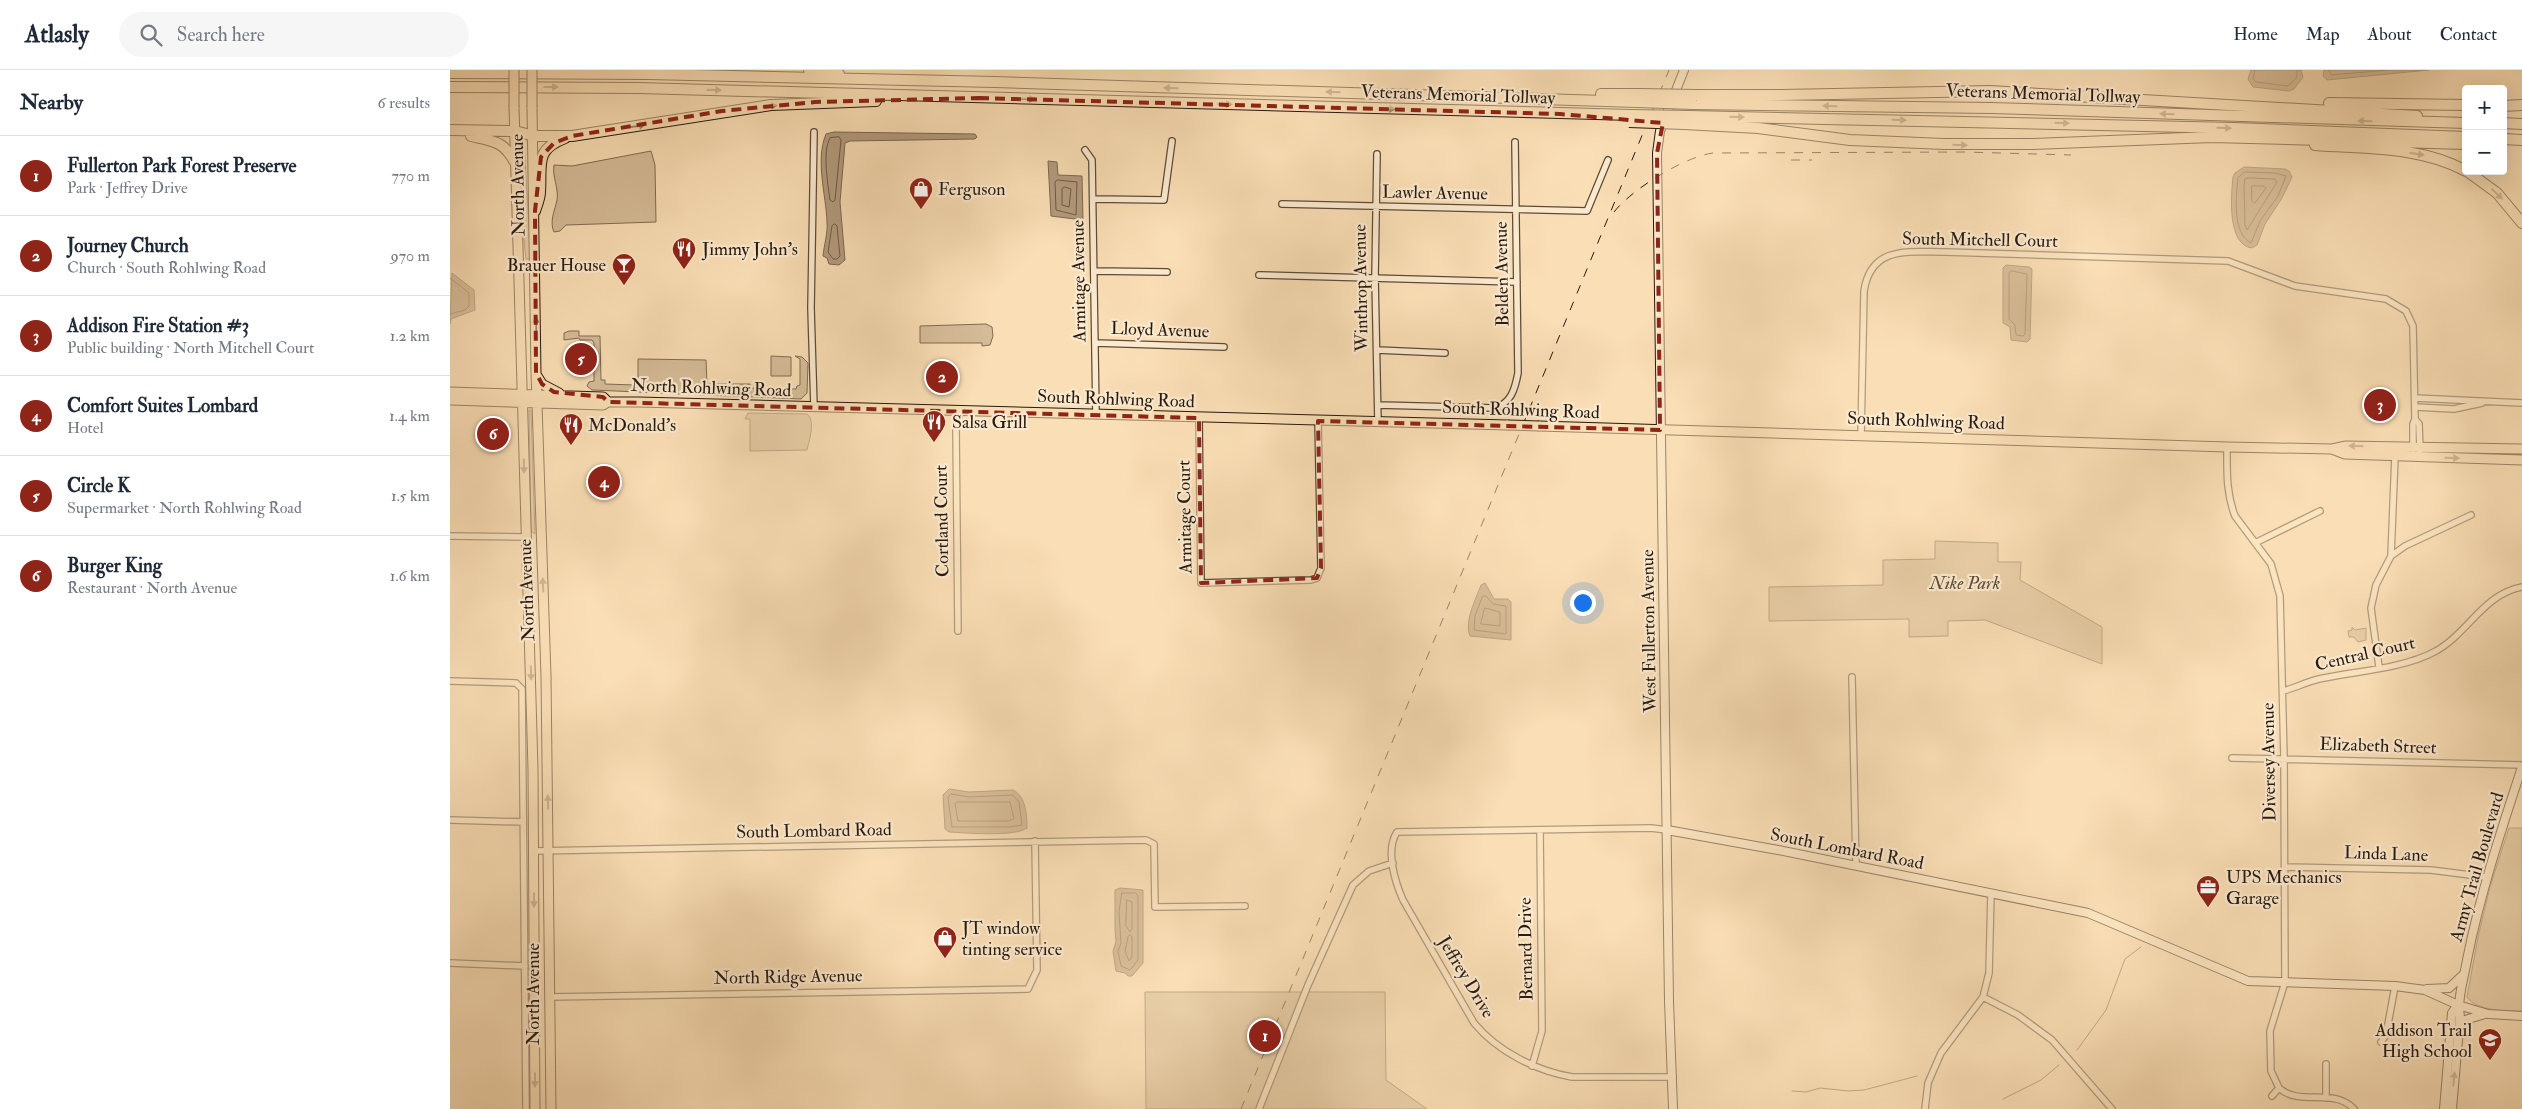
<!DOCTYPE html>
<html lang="en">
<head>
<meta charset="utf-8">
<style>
	:root { --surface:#fff; --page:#f6f6f7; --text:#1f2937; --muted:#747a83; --line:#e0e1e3; --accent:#8f2418 }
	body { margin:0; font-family:"IM FELL Double Pica",serif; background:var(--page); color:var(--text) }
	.controls { position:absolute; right:15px; top:15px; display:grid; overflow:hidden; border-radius:5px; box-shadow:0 5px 20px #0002 }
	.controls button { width:45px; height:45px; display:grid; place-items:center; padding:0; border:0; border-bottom:1px solid var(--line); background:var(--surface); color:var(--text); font:25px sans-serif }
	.you { position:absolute; left:1132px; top:532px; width:18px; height:18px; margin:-12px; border:4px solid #fff; border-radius:50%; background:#1a73e8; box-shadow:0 0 0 8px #1a73e833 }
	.badge { display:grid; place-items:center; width:32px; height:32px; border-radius:50%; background:var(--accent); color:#fff; font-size:16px; font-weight:700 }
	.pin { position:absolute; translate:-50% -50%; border:2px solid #fff; box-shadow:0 1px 5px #0006 }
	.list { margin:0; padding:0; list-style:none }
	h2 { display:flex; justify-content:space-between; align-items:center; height:65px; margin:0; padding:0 20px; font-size:21px }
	h2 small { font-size:16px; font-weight:400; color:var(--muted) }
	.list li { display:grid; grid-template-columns:32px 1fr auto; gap:15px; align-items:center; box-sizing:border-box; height:80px; padding:0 20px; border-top:1px solid var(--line) }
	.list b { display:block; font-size:19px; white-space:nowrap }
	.list p { margin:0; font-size:16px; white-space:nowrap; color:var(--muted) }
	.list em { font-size:16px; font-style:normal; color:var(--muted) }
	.icon { flex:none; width:28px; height:28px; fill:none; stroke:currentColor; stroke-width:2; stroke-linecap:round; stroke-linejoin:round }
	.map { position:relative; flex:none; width:2072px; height:1039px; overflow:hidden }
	header { display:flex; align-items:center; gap:30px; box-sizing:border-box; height:70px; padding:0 25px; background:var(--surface); border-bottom:1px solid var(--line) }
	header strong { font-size:24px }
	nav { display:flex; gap:28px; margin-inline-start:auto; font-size:18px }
	.search { width:350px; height:45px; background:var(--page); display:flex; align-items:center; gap:12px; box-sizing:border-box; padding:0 18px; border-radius:28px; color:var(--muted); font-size:19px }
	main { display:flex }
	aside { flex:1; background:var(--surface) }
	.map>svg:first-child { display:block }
</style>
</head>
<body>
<header>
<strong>Atlasly</strong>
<div class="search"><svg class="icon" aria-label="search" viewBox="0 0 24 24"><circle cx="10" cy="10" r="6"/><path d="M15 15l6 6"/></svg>Search here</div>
<nav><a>Home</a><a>Map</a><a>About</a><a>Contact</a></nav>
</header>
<main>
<aside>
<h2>Nearby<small>6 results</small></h2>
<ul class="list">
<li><span class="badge">1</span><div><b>Fullerton Park Forest Preserve</b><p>Park · Jeffrey Drive</p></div><em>770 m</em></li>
<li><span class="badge">2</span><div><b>Journey Church</b><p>Church · South Rohlwing Road</p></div><em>970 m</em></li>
<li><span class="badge">3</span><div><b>Addison Fire Station #3</b><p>Public building · North Mitchell Court</p></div><em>1.2 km</em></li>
<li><span class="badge">4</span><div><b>Comfort Suites Lombard</b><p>Hotel</p></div><em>1.4 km</em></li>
<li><span class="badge">5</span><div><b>Circle K</b><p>Supermarket · North Rohlwing Road</p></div><em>1.5 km</em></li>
<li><span class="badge">6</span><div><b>Burger King</b><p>Restaurant · North Avenue</p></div><em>1.6 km</em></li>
</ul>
</aside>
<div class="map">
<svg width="2072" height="1039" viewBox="0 0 2072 1039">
	<rect width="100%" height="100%" fill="#fadeb5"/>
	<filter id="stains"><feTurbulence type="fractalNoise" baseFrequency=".004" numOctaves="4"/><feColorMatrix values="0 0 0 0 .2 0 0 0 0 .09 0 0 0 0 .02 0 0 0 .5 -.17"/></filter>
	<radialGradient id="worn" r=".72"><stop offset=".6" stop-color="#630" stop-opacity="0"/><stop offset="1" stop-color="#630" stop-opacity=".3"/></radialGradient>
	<!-- green -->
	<path fill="#d6bd99" stroke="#7f6c54" d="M69,69L74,72L81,189H76L73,161Z
		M201,81L205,95L206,152L116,155L110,161L104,162C99,152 105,140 107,130C109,118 102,107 104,95L122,96Z
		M536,254L542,257L543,266L540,275L532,276V273H470V256Z
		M119,261H129V266H150L151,310H155V314L185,315V311H188V289L256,290L257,314H300V318L346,319L347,316L350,315V289L345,286L352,287L358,293L357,323L351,329L142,320L137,316L139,312L144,311V273L142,270H130L129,268L114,270V263Z
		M321,286L341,287V306H321Z
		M79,340H81L85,464L81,461Z
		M298,343L357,344C366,351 359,370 357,380L300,381V349H295Z
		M1485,471L1548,473V492H1571L1570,510L1652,557V594L1535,550L1498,551V566L1459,567V549L1319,551V517L1433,515V490L1485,489Z
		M1902,557L1905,560L1916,558V570L1908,572L1904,567H1899L1898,561L1902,560Z
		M2059,758H2072V941C2057,941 2026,941 2017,927L2028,867L2040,817Z
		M695,922H935L936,1010L977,1039H696Z"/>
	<!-- water -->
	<path fill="#b39b7d" stroke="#7b6751" d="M1801,0H1851L1853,7L1844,19L1839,21L1803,17L1798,9Z
		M1874,0H1979L1877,10L1873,6Z
		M384,62L525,64L527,67L525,69L400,71L395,73L390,132L395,190L389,195L379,194L377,188L373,186C374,175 378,163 377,152C376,124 365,91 376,64Z
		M598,91L607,92L608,105L632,106L633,150L601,146Z
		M1794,97L1835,99L1839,101L1842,107L1832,128L1815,154L1807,175L1802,178C1777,175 1781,126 1783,107L1785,103Z
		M1556,195L1579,197L1582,199L1580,269L1577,272L1561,270L1560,257L1553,253V198Z
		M2,203L24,220L25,240L1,249L0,254Z
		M1035,513L1044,529H1058L1061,532V570L1020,566C1014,551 1026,529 1031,515Z
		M499,719L519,722L563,720C576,726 577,746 577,758C565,767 516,763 499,762L495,759L493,725Z
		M670,818L693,820V893L682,906H678L675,903L666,901L663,881L666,872L665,859V820Z"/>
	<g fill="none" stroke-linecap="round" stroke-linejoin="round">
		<!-- shore -->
		<path stroke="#6e5a46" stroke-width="1" d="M1805,0L1803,9L1806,12L1838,16L1847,7V0
			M1879,0L1881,5L1938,0
			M389,67L391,70L385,130L383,132L380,130C378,115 372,81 380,68Z
			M1795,102L1825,103L1836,106L1828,126L1810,151L1801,173C1782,163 1786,127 1788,108Z
			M1800,108L1825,109L1827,112L1797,160L1795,155L1794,114L1795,109Z
			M608,110L627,112L626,145L606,140L605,112Z
			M1802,116H1813L1816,118L1805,133L1802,131Z
			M615,117L621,119L619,137L612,135V119Z
			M385,154L387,156L390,186L387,189H383L378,182L382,156Z
			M1562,201L1577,204L1575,264L1573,266L1566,265L1565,255L1559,249V203Z
			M0,208L19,223V236L15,240L0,244
			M1033,526H1036L1043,534L1056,536V564L1024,560L1025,546Z
			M1035,538L1050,542V556L1031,554Z
			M501,724L519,727L563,725L569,732L572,755L559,757H502L498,728Z
			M508,732H560L564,749L558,751H508L505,734Z
			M672,823H686L688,826V890L680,900L671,896L668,881L671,873L669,843Z
			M677,830L682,832V859L680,862L676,856Z
			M680,865L682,867V887L679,891L675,881L678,867Z"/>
		<!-- stream -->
		<path stroke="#7b6751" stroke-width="1" d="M1627,980L1656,940L1675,889L1691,877
			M1342,1021L1356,1022L1370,1018L1398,1021L1414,1020L1467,1006
			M1553,1029L1591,1010L1609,995"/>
		<!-- street casing -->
		<g stroke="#5c4b39" stroke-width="8">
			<path id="street" d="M364,62L361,238L364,337
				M635,80L642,90L646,345
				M927,84L925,208L928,353
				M643,129L714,130L722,71
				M832,134L1137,141L1158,90
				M644,201L717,202
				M809,205L1067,212
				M645,273L774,277
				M927,280L995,283
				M1965,328L2072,333
				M928,335L1044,338C1061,334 1065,319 1068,303L1065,72
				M1965,337L2004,339L2032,333
				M749,348L751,513L861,510L867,508L871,498L868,351
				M1965,349L1969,354L1970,380
				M1411,365L1414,221C1421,175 1459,182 1495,182L1778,191L1845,216L1936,229L1956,241L1963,256L1965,349L1963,354V379
				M1777,377C1777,401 1776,423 1785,446L1821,494L1830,526L1834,688L1835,912L1820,961L1821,1001L1829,1018
				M0,466L76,467
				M1805,473L1870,441
				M1941,486L1955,476L2021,445
				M508,561L506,358L510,341
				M1929,597L1921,538L1926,515L1941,486L1945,386
				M1402,607L1406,796
				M0,611L66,613L72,619L76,1039
				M1833,621C1845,618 1856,612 1869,609C1905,601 1952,599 1984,582C2017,565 2033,524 2072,517
				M1782,688L2072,695
				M0,750L73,752
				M1217,760L1201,758L947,762C935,780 945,812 953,830L1024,953C1047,981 1086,1001 1122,1007H1223
				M84,781L696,770L704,774L705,837L795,836
				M1836,797L1981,800L2036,807
				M0,893L75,896
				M99,927L578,919L587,900L585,771
				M1533,927L1568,945L1602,970L1662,1039
				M1931,972L1936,965L1945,916
				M1082,996L1092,961L1090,760
				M1822,1026L1829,1018C1850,1037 1884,1017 1904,1039
				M1876,1028V994
				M809,1039L858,915L903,815L919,801L943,793
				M1475,1039L1478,1013L1491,983L1533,927L1539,903L1541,823"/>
		</g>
		<!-- secondary casing -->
		<g stroke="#281a10" stroke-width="10">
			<path id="secondary" d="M1217,760L1328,780L1638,843L1798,911L1945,916L1975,920L2008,935L2038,944L2072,946
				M1977,919L1999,918L2013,905
				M2010,956L2015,950L2035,944
				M1223,1039L1219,931L1207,83L1210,61L1234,0
				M1994,1039L2002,943L2008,935
				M2002,1039L2010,947C2007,928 2014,908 2017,890C2030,824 2051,761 2072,697"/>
		</g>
		<!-- primary casing -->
		<g stroke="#281a10" stroke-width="11">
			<path id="primary" d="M64,37L83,699L85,1039
				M82,37L86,303L96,606L101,1039
				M87,306L92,314L109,323
				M0,322L153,327L158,332
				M0,330L153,335L158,332H188L1058,355
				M1089,356L1777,377L1882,379L1896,376L2072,379
				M1882,379L1895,384L2072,390"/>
		</g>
		<!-- highway casing -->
		<g stroke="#281a10" stroke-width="12">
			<path id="highway" d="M359,0L389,4
				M0,3L198,4L545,12L1187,32
				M0,17L188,18L1182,45
				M1151,24H1190
				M1247,25H1331L1540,21L1967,46
				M1879,33L2016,35
				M1243,34L1541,38L2016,53
				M2053,36L2072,35
				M1238,46L1784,58L2016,67
				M2053,53L2072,54
				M1234,54L1308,58L1400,70L1494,74H1583L1762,67L2016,74
				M0,60L65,61L84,66H122L321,35L426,31
				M21,66C44,71 54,71 66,94
				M2053,69L2072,70
				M1865,75C1915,79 1971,76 2016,101
				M2017,101L2047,123L2072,153
				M85,141C87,135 90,128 90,122C92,94 84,80 115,68"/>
		</g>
		<!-- street -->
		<use href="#street" stroke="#fceacf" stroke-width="5.5"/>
		<!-- secondary -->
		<use href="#secondary" stroke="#fceacf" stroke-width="8"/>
		<!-- primary -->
		<use href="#primary" stroke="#fadeb5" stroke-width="9"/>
		<!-- highway -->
		<use href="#highway" stroke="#fadeb5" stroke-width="10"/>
		<!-- rail -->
		<path stroke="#281a10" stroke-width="1" stroke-dasharray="9 9" stroke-linecap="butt" d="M1341,90H1362
			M1164,142C1182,119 1234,87 1263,83L1515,82L1621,85
			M791,1039L1219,0"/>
		<!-- primary-bridge casing -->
		<g stroke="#281a10" stroke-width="11" stroke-linecap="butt">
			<path id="primary-bridge" d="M64,0V37
				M82,0V37
				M1058,355L1089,356"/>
		</g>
		<!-- highway-bridge casing -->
		<g stroke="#281a10" stroke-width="12" stroke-linecap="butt">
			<path id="highway-bridge" d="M1190,24L1247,25
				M1187,32L1243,34
				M1182,45L1238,46
				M1179,52L1234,54"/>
		</g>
		<!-- primary-bridge -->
		<use href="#primary-bridge" stroke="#fadeb5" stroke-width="9"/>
		<!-- highway-bridge -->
		<use href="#highway-bridge" stroke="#fadeb5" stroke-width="10"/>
	</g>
	<!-- one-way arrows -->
	<defs><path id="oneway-solid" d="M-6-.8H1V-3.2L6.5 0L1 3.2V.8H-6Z" transform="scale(1.25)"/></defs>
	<g fill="#9c866b">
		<use href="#oneway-solid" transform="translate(101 17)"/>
		<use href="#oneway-solid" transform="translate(721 18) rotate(-178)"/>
		<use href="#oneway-solid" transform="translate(264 20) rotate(2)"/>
		<use href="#oneway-solid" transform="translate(883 22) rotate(-178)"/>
		<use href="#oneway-solid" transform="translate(578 29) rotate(2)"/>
		<use href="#oneway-solid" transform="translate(775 34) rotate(2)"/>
		<use href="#oneway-solid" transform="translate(320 36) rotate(-6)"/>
		<use href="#oneway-solid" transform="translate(1380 36) rotate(-179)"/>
		<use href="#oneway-solid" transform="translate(938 39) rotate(2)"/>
		<use href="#oneway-solid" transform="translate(1717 44) rotate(-178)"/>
		<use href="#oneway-solid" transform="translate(1287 47) rotate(1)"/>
		<use href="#oneway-solid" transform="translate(1449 50) rotate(1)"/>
		<use href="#oneway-solid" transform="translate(1915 51) rotate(-179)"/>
		<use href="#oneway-solid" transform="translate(1612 53) rotate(1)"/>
		<use href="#oneway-solid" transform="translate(188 56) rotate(-8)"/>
		<use href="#oneway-solid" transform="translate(1774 58) rotate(1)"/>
		<use href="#oneway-solid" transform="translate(1510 75) rotate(1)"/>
		<use href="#oneway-solid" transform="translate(1967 84) rotate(9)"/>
		<use href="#oneway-solid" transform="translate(2047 124) rotate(44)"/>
		<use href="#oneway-solid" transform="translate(86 254) rotate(-91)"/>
		<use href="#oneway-solid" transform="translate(1906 376) rotate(-178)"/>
		<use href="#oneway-solid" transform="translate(2002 388) rotate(2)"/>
		<use href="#oneway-solid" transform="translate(74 396) rotate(89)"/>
		<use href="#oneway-solid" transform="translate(93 515) rotate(-93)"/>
		<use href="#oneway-solid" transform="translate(81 603) rotate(89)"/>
		<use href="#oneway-solid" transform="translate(98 732) rotate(-91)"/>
		<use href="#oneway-solid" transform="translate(84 830) rotate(90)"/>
		<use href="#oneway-solid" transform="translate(85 1010) rotate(90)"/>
	</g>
	<use fill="#9d8c79" href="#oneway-solid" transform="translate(2004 1009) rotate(-84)"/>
	<!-- marked area -->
	<path d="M0 0H2072V1039H0ZM529,28L1110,44L1213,53L1207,83L1210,360L868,351L871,498L867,508L751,513L749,348L158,332L153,327L104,322L92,314L86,303L85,141L91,87L104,73L122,66L272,41L365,32Z" fill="#fadeb5" fill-opacity=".55" fill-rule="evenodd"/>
	<path fill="none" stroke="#8f2418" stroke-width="4" stroke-dasharray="10 6" stroke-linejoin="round" d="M529,28L1110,44L1213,53L1207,83L1210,360L868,351L871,498L867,508L751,513L749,348L158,332L153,327L104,322L92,314L86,303L85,141L91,87L104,73L122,66L272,41L365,32Z"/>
	<!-- icons -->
	<defs>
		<g id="shop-pin" transform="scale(1.25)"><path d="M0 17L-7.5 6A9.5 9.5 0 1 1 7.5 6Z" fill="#8f2418" stroke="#fceacf"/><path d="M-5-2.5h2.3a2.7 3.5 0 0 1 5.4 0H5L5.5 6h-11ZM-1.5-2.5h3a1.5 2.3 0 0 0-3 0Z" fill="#fff"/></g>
		<g id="restaurant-pin" transform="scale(1.25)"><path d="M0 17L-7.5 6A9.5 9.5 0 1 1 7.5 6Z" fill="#8f2418" stroke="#fceacf"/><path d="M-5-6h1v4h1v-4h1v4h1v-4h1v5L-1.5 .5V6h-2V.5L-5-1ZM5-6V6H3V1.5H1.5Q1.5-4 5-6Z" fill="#fff"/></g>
		<g id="bar-pin" transform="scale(1.25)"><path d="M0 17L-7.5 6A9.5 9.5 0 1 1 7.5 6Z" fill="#8f2418" stroke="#fceacf"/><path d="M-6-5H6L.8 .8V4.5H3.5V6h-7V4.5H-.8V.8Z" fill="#fff"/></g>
		<g id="office-pin" transform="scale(1.25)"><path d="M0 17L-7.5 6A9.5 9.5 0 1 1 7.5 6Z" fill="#8f2418" stroke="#fceacf"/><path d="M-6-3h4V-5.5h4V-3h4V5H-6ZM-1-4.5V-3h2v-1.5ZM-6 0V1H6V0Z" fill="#fff"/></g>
		<g id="school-pin" transform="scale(1.25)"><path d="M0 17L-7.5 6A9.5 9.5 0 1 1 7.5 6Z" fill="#8f2418" stroke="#fceacf"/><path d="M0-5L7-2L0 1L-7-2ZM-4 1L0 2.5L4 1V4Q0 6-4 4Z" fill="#fff"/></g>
	</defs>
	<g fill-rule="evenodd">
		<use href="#shop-pin" x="471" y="119"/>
		<use href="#restaurant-pin" x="234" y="179"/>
		<use href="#bar-pin" x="174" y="195"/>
		<use href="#restaurant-pin" x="484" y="352"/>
		<use href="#restaurant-pin" x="121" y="355"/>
		<use href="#office-pin" x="1758" y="817"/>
		<use href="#shop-pin" x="495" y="868"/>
		<use href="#school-pin" x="2040" y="970"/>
	</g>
	<g text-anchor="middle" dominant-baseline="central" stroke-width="4.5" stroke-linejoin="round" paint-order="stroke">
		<!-- street labels -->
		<g font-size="18" fill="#281a10" stroke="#fceacf">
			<text transform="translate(1593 24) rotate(2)">Veterans Memorial Tollway</text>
			<text transform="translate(1008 25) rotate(2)">Veterans Memorial Tollway</text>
			<text transform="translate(68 115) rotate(-91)">North Avenue</text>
			<text transform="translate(985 123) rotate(1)">Lawler Avenue</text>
			<text transform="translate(1530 170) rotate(1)">South Mitchell Court</text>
			<text transform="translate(1052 204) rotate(-91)">Belden Avenue</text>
			<text transform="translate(629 211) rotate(-91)">Armitage Avenue</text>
			<text transform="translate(911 218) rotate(-91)">Winthrop Avenue</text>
			<text transform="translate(710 260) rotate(2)">Lloyd Avenue</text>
			<text transform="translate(261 318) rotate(2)">North Rohlwing Road</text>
			<text transform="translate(666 329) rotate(2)">South Rohlwing Road</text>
			<text transform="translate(1071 340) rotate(2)">South Rohlwing Road</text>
			<text transform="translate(1476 351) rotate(2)">South Rohlwing Road</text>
			<text transform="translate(735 447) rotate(-91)">Armitage Court</text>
			<text transform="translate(492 451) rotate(-91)">Cortland Court</text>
			<text transform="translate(77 520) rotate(-92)">North Avenue</text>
			<text transform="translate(1199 561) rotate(-91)">West Fullerton Avenue</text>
			<text transform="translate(1915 584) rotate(-13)">Central Court</text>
			<text transform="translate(1928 676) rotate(2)">Elizabeth Street</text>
			<text transform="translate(1819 692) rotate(-91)">Diversey Avenue</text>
			<text transform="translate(364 761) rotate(-1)">South Lombard Road</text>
			<text transform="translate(1397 779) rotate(11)">South Lombard Road</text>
			<text transform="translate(1936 784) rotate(2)">Linda Lane</text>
			<text transform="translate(2027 797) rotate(-74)">Army Trail Boulevard</text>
			<text transform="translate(1076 879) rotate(-91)">Bernard Drive</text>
			<text transform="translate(338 907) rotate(-1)">North Ridge Avenue</text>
			<text transform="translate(1016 907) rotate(59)">Jeffrey Drive</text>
			<text transform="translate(83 924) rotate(-90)">North Avenue</text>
		</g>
		<!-- poi labels -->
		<g font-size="18" fill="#281a10" stroke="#fceacf" text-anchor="start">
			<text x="488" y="119">Ferguson</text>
			<text x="252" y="179">Jimmy John's</text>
			<text x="156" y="195" text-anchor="end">Brauer House</text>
			<text x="502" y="352">Salsa Grill</text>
			<text x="138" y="355">McDonald's</text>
			<text x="1776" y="807">UPS Mechanics<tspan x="1776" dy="21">Garage</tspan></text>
			<text x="512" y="858">JT window<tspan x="512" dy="21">tinting service</tspan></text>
			<text x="2022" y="960" text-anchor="end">Addison Trail<tspan x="2022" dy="21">High School</tspan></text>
		</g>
		<!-- park labels -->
		<g font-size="18" font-style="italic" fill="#5c4b39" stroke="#fceacf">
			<text x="1515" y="513">Nike Park</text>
		</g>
	</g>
	<rect width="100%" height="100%" filter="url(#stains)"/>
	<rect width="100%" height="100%" fill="url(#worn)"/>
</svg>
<div class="controls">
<button>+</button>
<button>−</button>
</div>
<div class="you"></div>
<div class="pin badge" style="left:815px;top:966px">1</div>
<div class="pin badge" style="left:492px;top:307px">2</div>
<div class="pin badge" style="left:1930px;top:335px">3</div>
<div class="pin badge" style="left:154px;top:412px">4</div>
<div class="pin badge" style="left:131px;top:289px">5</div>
<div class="pin badge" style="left:43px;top:364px">6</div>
</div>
</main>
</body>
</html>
